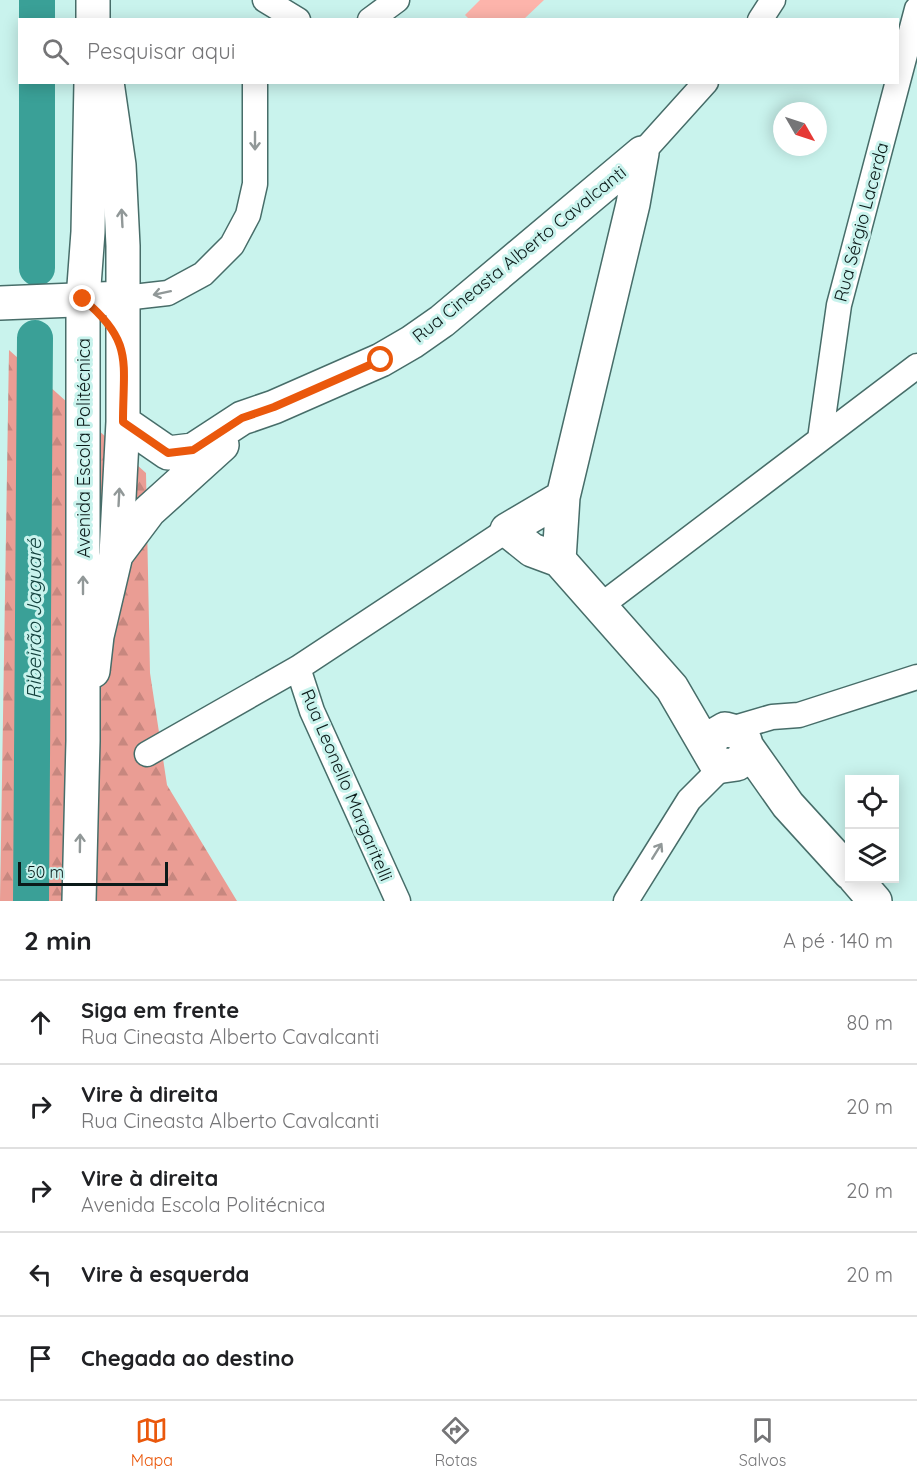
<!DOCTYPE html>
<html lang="pt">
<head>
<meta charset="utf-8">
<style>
	:root { --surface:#fff; --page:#f6f6f6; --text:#202124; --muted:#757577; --line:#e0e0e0; --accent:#ea580c }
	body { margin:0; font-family:Quicksand,sans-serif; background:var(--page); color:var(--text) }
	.controls { position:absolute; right:18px; bottom:18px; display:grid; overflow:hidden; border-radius:0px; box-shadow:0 3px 15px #0003 }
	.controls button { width:54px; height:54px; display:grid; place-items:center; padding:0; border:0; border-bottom:2px solid var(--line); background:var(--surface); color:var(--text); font:30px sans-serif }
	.compass { position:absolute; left:773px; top:102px; width:54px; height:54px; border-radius:50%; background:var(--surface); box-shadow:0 3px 15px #0003; rotate:129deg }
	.scale { position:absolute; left:18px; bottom:15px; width:150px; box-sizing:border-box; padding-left:6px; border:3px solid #0b1a19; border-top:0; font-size:16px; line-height:21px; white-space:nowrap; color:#0b1a19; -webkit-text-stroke:4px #c9f3ed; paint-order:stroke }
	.stop { position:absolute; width:18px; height:18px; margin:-14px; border:4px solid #ea580c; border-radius:50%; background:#fff }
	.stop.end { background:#ea580c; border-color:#fff; box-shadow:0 2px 6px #0008 }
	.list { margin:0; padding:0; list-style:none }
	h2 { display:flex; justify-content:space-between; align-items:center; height:78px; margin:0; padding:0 24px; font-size:26px }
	h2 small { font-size:20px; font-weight:400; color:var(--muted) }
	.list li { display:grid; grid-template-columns:39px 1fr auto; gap:18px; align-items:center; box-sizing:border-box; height:84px; padding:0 24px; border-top:2px solid var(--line) }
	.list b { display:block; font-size:22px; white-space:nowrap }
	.list p { margin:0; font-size:20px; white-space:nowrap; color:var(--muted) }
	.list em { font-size:20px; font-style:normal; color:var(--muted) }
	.icon { flex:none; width:33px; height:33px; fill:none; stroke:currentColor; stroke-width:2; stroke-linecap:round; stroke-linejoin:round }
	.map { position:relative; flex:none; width:917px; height:901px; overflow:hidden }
	.search { position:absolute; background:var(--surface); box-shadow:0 3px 15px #0003; left:18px; right:18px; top:18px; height:66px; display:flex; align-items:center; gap:15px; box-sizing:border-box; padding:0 21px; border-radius:0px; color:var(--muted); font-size:22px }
	.sheet { height:498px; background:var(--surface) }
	nav { display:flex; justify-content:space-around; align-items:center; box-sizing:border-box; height:84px; border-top:2px solid var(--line); background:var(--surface); font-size:16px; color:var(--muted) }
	nav a { display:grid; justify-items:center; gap:3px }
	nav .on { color:var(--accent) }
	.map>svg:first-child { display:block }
</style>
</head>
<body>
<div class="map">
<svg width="917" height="901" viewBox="0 0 917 901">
	<defs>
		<pattern id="forest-firs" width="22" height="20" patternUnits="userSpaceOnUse" patternTransform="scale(1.5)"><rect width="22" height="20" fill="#ea9d94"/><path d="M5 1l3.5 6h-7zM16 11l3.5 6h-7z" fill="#c7877f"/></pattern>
	</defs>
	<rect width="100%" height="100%" fill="#c9f3ed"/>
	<!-- grass -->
	<path fill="#fdb4ab" d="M480,0H544L524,19H469L465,15Z"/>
	<!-- forest -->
	<path fill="url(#forest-firs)" d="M9,350L146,473L150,673L167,785L237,901H0Z"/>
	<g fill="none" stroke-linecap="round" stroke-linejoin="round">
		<!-- river -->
		<path stroke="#3aa097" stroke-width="36" d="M37,20V0
			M37,268V82
			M31,901L35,338"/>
		<!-- street casing -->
		<g stroke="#476d69" stroke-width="27">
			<path id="street" d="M265,0L298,20
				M370,20L397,0
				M760,20L773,0
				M642,153L706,82
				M124,298L168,293L203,274L232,245L248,215L255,184V82
				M820,439L839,305L917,9
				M599,607L917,366
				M298,668L312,711L398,901
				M731,729L772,717L799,715L917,677
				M147,754L298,668L507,530
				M626,901L689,800L723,766"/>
		</g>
		<!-- secondary casing -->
		<g stroke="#476d69" stroke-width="36">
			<path id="secondary" d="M642,153L633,204L563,497L507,530L532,550L559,560L672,688L715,762L723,766L737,764C749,754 749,744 740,733L725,729L713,736L709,749
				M0,303L124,298
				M123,422L168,453L193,450L242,418L274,407L381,360L412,342L442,321L642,153
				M116,555L149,511L222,445
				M559,560L563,497
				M93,671L97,636L116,555L123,422V246L119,165L107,82
				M747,747L788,805L850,873
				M855,878L875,901"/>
		</g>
		<!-- highway casing -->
		<g stroke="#476d69" stroke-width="36">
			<path id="highway" d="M93,20V0
				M79,901L83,741V299L88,232L91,82"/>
		</g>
		<!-- street -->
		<use href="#street" stroke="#fff" stroke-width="24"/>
		<!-- secondary -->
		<use href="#secondary" stroke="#fff" stroke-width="33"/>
		<!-- highway -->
		<use href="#highway" stroke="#fff" stroke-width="33"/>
	</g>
	<!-- one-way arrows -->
	<defs><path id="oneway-shaft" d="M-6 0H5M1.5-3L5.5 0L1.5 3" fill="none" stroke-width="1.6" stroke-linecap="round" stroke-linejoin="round" transform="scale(1.5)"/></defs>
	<g stroke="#919898">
		<use href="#oneway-shaft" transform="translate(255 141) rotate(90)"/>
		<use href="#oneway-shaft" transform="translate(122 218) rotate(-93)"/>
		<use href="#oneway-shaft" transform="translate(162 293) rotate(168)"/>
		<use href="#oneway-shaft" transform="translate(119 497) rotate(-87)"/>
		<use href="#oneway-shaft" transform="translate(83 585) rotate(-90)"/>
		<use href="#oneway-shaft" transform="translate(80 843) rotate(-89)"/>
		<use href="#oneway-shaft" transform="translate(657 851) rotate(-58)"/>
	</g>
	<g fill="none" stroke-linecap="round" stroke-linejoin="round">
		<!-- route -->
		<path stroke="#ea580c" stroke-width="8" d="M83,299C134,342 123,361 123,422L168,453L193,450L242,418L274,407L381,360"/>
	</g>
	<g text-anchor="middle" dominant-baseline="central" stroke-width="6" stroke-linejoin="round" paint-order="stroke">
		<!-- street labels -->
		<g font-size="18" fill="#0b1a19" stroke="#c9f3ed">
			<text transform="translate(861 222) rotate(-75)">Rua Sérgio Lacerda</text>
			<text transform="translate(519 254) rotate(-39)">Rua Cineasta Alberto Cavalcanti</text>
			<text transform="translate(83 448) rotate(-90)">Avenida Escola Politécnica</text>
			<text transform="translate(347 785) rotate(67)">Rua Leonello Margaritelli</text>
		</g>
		<!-- water labels -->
		<g font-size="20" font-style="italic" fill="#14423e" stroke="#c9f3ed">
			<text transform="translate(33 619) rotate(-90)">Ribeirão Jaguaré</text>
		</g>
	</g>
</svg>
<div class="controls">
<button><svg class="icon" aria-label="locate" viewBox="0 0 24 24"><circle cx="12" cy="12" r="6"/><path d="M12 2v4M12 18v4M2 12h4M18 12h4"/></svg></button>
<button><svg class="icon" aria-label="layers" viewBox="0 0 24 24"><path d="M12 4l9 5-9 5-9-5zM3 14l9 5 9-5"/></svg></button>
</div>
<svg class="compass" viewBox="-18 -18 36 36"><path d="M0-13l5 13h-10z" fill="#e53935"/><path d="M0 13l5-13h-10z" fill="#757577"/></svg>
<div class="scale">50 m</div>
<div class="stop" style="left:381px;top:360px"></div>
<div class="stop end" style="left:83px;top:299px"></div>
<div class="search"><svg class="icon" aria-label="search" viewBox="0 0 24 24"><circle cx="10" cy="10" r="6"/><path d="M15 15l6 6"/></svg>Pesquisar aqui</div>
</div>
<section class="sheet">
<h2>2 min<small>A pé · 140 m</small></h2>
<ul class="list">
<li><svg class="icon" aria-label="ahead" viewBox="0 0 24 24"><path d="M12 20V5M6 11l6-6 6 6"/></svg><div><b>Siga em frente</b><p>Rua Cineasta Alberto Cavalcanti</p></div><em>80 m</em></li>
<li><svg class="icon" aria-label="right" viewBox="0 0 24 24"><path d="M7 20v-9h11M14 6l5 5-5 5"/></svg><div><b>Vire à direita</b><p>Rua Cineasta Alberto Cavalcanti</p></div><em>20 m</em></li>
<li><svg class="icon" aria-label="right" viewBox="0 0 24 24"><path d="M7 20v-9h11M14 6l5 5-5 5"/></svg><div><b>Vire à direita</b><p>Avenida Escola Politécnica</p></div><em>20 m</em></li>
<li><svg class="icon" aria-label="left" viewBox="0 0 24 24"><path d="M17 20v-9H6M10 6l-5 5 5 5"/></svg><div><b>Vire à esquerda</b></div><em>20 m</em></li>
<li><svg class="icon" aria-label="arrive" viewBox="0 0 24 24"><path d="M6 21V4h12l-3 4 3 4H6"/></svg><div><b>Chegada ao destino</b></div></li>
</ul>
</section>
<nav>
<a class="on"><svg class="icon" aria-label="map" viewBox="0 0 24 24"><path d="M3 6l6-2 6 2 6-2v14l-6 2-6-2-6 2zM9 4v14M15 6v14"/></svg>Mapa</a>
<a><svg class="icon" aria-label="directions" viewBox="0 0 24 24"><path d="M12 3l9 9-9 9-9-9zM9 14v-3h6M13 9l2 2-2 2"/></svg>Rotas</a>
<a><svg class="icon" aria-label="saved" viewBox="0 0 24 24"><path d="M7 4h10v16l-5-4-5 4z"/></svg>Salvos</a>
</nav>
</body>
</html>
